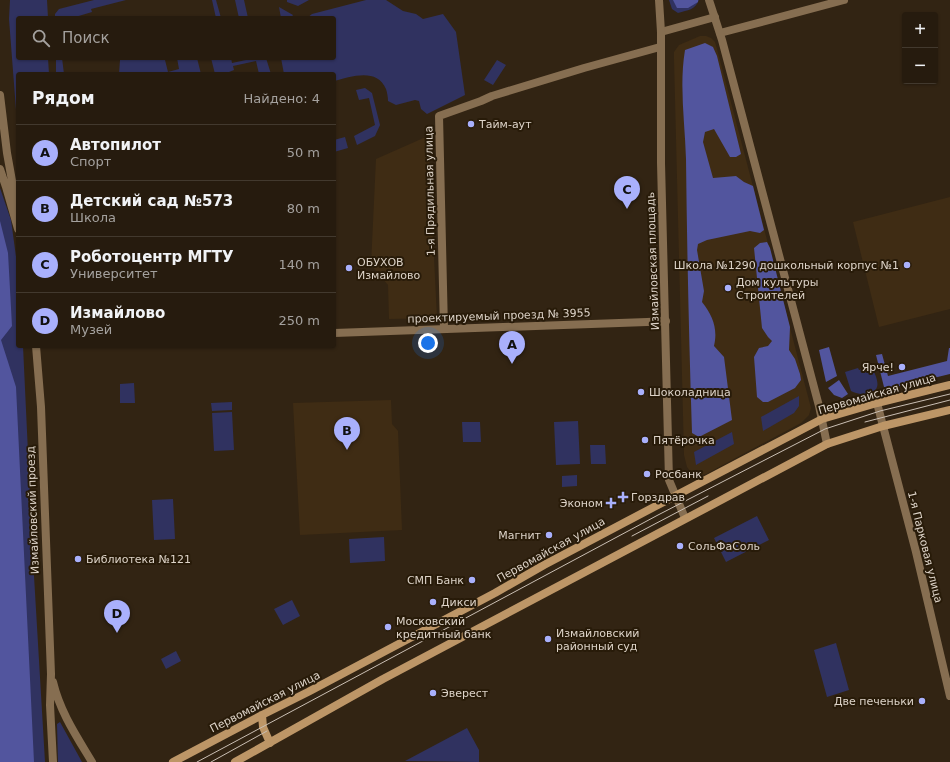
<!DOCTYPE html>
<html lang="ru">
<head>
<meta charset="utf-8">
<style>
	:root { --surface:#261b0e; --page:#32281c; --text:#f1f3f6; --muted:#a4a19e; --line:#42392e; --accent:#a9b0fc }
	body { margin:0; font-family:"DejaVu Sans",sans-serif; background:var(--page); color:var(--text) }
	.controls { position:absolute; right:12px; top:12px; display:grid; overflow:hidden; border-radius:4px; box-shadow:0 1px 3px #0004 }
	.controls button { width:36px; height:36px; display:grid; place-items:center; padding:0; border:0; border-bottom:1px solid var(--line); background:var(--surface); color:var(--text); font:20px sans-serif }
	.you { position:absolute; left:428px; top:343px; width:14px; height:14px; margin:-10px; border:3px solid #fff; border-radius:50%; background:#1a73e8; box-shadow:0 0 0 6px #1a73e833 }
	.badge { display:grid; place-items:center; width:26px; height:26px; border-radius:50%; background:var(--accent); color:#111; font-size:13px; font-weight:700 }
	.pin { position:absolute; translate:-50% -33px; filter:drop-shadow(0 1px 2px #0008) }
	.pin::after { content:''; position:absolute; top:21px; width:14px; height:12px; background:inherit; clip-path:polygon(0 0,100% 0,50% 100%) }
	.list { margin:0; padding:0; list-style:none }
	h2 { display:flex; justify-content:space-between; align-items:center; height:52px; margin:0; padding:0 16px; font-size:17px }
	h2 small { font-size:13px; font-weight:400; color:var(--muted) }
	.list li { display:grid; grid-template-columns:26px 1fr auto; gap:12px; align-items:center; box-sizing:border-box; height:56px; padding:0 16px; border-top:1px solid var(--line) }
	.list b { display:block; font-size:15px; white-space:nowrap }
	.list p { margin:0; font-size:13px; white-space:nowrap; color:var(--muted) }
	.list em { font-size:13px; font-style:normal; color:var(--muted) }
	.icon { flex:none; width:22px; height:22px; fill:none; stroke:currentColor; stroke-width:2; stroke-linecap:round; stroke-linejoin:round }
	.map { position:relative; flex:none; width:950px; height:762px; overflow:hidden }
	.search { position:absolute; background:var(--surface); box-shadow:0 1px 3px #0004; left:16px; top:16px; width:320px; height:44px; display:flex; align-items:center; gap:10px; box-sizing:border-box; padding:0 14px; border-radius:4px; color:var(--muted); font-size:15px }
	.panel { position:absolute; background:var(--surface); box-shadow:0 1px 3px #0004; left:16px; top:72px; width:320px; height:276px; border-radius:4px }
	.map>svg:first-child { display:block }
</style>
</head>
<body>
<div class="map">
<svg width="950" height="762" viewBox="0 0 950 762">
	<rect width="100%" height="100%" fill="#322413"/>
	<!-- built -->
	<path fill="#3f2c14" d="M700,36H706L711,38L715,42L717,49L811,408L809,415L801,423L706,474L701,475L694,474L690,471L687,467L684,455L674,59V52L679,45Z
		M428,136L437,318L389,319L388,285L371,265L376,159Z
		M950,197V309L879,327L853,222Z
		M391,400L392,424L398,431L402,530L300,535L293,403Z"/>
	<!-- green -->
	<path fill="#303260" d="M10,0H47L48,18H18V58H48L49,74H18V136L9,19Z
		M94,0H126L91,9L92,12L72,18H55V14L59,9Z
		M212,0H216L221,18H216Z
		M235,0H244L248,18H239Z
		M287,0H309L298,6L287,2Z
		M366,0H386L403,11L416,14L423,19L443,14L456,32L465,95L427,114L421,109L419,101L415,100L396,105L388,101C388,97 387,92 386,89C377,67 350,77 334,81V74H284L281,58H334V18H307L312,14Z
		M669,0H699C695,10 688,10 678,13L672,9Z
		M279,7L293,15L291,18H281Z
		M56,58H62L64,74H56Z
		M122,58H166L165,60L168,72L179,69L177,58H197L201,74H119L120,60Z
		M211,58H231L232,63L255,58H266L271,74H259L256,61L233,66L234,70L224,74H215Z
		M497,60L506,65L493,85L484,80Z
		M365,88L372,93L380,125L375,136L357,145L354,136L375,125L369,98L359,100L356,90Z
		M345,137L348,148L334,152V140Z
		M0,188L11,220L18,271V346H23L33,559L45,762H0Z
		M872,367C874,372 879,381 877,387C874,397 858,395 851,391L845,372L858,368L859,370Z
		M134,383L135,403H120V384Z
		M799,396V406L794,413L763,431L761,417Z
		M232,402V410L212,411L211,403Z
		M232,412L234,450L214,451L212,413Z
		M578,421L580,464L556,465L554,422Z
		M462,422H480L481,442H463Z
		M732,432L734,444L696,465L694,452Z
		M590,445H605L606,464H591Z
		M577,475V486L562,487V476Z
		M173,499L175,539L154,540L152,500Z
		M757,516L769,540L726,562L714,538Z
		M384,537L385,561L350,563L349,539Z
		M292,600L300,616L283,625L274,609Z
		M836,643L849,690L827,697L814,650Z
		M176,651L181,661L166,669L161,659Z
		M60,722L82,762H58L57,724Z
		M467,728L479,750V762L405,761Z"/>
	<!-- forest -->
	<path fill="#52559e" d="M673,0H698V2L688,8H677Z
		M705,43L713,47L717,56L741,154L736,157H730L714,129L705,132L703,142L713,178L736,176L744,182L753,186L764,230L760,233L750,231L707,240L698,244L697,250L704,291L702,302C713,316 718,329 714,346L724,357L732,420L699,437L692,433C689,341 687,250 686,159C685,123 679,86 685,50Z
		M0,221L8,253L12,326L1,340L16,387L34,762H0Z
		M767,242L770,248L790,327L789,350L795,359L800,374L801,380L795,388L768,402H763L757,397L754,357L759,348L768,346L772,341L768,337L762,328L754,248L760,243Z
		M829,347L837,376L826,382L819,350Z
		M949,348H950V374L892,388L884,387L876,355L882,354L888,376L947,361Z
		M839,380L848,394L842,398L834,395L828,388Z"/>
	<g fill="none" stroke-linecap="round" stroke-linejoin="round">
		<!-- minor -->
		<path stroke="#866e51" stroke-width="8" d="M661,32L715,17
			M720,33L844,0
			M444,329L439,116L481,101L492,96L584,68L660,47
			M334,333L647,322L666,321"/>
		<!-- tertiary -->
		<path stroke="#866e51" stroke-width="8" d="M659,0L661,32V163L669,480L685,518
			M709,0L722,40L819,406L827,444
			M0,95L7,153L18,214
			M0,169L6,187L18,229
			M36,346L41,407L51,674L50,705L53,762
			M877,403L916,552L950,696
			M53,682C60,712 77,737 92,762"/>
		<!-- secondary -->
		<path stroke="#bd9667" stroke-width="8" d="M262,715L263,727L270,743
			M173,762L262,715L308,692L495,593L544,565L654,507L822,419L877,403L950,385
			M235,762L383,679L827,444L883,426L950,410"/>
		<!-- tram -->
		<path stroke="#cabfb4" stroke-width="1" d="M865,422L950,400
			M632,536L708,496
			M197,762L658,515L825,429L880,411L950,394
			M211,762L267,731"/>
	</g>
	<!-- markers -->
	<g fill="#a9b0fc" stroke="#281b09" stroke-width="1.5">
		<circle cx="471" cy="124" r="4"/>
		<circle cx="907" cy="265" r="4"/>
		<circle cx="349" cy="268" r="4"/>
		<circle cx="728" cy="288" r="4"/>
		<circle cx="902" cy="367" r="4"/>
		<circle cx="641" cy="392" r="4"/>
		<circle cx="645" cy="440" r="4"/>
		<circle cx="647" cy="474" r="4"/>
		<path d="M621 491h4v4h4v4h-4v4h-4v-4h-4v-4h4z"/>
		<path d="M609 497h4v4h4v4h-4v4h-4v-4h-4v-4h4z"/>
		<circle cx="549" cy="535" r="4"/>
		<circle cx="680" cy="546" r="4"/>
		<circle cx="78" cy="559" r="4"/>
		<circle cx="472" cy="580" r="4"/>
		<circle cx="433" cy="602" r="4"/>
		<circle cx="388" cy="627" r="4"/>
		<circle cx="548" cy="639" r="4"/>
		<circle cx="433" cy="693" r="4"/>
		<circle cx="922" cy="701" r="4"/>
	</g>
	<g text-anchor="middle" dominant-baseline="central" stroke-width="4" stroke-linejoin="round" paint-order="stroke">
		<!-- poi labels -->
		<g font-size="11" fill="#ded4c9" stroke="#281b09" text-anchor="start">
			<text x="479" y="124">Тайм-аут</text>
			<text x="357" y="262">ОБУХОВ<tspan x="357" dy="13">Измайлово</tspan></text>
			<text x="899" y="265" text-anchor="end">Школа №1290 дошкольный корпус №1</text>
			<text x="736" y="282">Дом культуры<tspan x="736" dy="13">Строителей</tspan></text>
			<text x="894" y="367" text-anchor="end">Ярче!</text>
			<text x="649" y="392">Шоколадница</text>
			<text x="653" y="440">Пятёрочка</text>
			<text x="655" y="474">Росбанк</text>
			<text x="631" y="497">Горздрав</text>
			<text x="603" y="503" text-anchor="end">Эконом</text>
			<text x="541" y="535" text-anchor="end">Магнит</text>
			<text x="688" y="546">СольФаСоль</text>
			<text x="86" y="559">Библиотека №121</text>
			<text x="464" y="580" text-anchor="end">СМП Банк</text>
			<text x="441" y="602">Дикси</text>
			<text x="396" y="621">Московский<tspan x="396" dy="13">кредитный банк</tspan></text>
			<text x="556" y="633">Измайловский<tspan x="556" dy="13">районный суд</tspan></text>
			<text x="441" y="693">Эверест</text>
			<text x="914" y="701" text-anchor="end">Две печеньки</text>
		</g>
		<!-- street labels -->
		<g font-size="11" fill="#ded4c9" stroke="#281b09">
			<text transform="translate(430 191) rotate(-91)">1-я Прядильная улица</text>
			<text transform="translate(653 261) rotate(-92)">Измайловская площадь</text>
			<text transform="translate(499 316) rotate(-2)">проектируемый проезд № 3955</text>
			<text transform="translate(877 394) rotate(-16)">Первомайская улица</text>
			<text transform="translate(33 510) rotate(-92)">Измайловский проезд</text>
			<text transform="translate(925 547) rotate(76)">1-я Парковая улица</text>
			<text transform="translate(551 550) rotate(-29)">Первомайская улица</text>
			<text transform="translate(265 702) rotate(-27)">Первомайская улица</text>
		</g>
	</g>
</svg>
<div class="controls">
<button>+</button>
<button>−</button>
</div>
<div class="you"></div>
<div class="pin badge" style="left:512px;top:364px">A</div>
<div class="pin badge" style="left:347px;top:450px">B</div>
<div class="pin badge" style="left:627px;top:209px">C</div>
<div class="pin badge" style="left:117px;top:633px">D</div>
<div class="search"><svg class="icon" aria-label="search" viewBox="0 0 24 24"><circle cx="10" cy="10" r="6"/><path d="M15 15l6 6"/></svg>Поиск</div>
<section class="panel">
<h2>Рядом<small>Найдено: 4</small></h2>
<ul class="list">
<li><span class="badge">A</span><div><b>Автопилот</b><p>Спорт</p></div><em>50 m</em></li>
<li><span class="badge">B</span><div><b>Детский сад №573</b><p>Школа</p></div><em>80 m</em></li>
<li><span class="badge">C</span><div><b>Роботоцентр МГТУ</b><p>Университет</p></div><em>140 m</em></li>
<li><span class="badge">D</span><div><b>Измайлово</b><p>Музей</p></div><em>250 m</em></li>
</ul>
</section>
</div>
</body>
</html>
